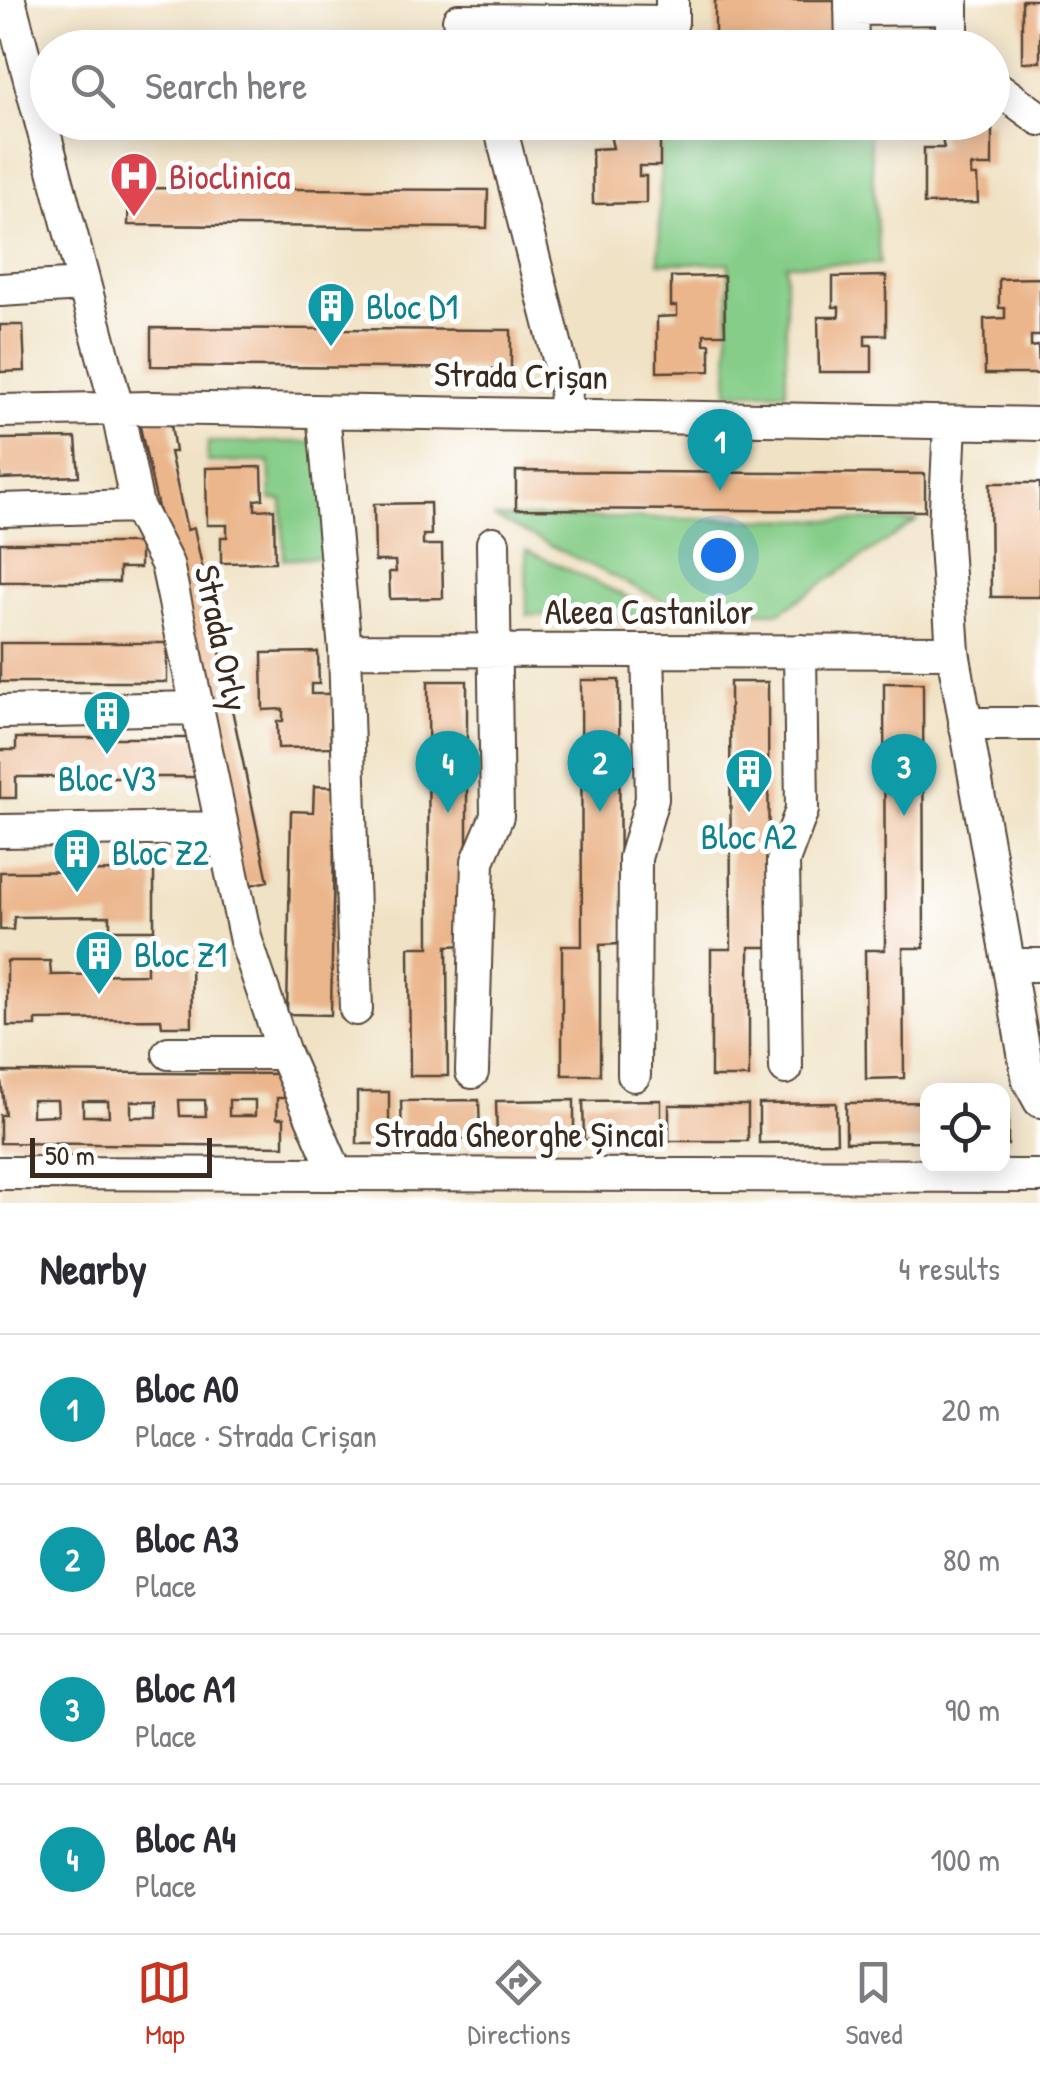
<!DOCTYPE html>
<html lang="en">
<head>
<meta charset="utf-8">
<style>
	:root { --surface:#fff; --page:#f2f2f3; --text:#2b2b33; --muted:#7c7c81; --line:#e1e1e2; --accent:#c8321e }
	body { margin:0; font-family:"Patrick Hand",sans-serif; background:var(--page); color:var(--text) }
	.controls { position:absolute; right:30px; bottom:30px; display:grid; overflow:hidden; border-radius:20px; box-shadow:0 5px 25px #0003 }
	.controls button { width:90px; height:90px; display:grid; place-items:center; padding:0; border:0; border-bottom:2px solid var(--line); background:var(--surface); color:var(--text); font:50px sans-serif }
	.scale { position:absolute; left:30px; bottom:25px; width:182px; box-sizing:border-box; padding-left:10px; border:5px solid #3b2a1e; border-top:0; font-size:28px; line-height:35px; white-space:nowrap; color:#3b2a1e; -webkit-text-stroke:8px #fff; paint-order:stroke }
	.you { position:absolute; left:718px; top:555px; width:35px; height:35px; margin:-25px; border:8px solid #fff; border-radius:50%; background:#1a73e8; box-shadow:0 0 0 15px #1a73e833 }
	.badge { display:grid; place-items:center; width:65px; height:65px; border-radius:50%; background:var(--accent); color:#fff; font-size:32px; font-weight:700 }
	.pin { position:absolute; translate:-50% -82px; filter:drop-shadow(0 2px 5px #0008) }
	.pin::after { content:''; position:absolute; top:52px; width:35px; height:30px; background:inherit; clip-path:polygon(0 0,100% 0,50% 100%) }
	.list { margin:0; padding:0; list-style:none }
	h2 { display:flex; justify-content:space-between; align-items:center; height:130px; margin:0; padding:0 40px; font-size:42px }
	h2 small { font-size:32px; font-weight:400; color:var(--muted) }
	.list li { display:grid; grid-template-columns:65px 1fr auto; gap:30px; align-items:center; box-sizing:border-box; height:150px; padding:0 40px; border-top:2px solid var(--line) }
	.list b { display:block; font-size:38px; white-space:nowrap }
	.list p { margin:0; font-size:32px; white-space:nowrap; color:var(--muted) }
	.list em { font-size:32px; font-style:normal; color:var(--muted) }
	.icon { flex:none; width:55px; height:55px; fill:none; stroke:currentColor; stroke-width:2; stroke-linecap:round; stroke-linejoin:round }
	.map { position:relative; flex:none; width:1040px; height:1203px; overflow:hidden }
	.search { position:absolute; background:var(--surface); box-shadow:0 5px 25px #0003; left:30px; right:30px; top:30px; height:110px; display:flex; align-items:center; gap:25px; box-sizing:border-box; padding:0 35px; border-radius:55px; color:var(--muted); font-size:38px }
	.sheet { height:730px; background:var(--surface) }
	nav { display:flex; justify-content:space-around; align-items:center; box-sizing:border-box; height:140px; border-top:2px solid var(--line); background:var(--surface); font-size:28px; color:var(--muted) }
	nav a { display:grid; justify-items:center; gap:5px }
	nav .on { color:var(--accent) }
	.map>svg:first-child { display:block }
</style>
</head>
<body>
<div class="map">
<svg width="1040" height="1203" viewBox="0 0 1040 1203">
	<rect width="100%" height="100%" fill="#fff"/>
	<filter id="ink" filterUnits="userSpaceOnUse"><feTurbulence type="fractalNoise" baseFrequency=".01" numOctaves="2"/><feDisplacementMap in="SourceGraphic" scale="20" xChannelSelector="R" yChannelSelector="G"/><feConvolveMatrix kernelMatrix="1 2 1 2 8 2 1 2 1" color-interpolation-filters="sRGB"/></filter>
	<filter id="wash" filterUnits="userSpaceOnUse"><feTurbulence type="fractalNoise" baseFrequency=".0048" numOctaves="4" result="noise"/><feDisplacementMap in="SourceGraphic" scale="40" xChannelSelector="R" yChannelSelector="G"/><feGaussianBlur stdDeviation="2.25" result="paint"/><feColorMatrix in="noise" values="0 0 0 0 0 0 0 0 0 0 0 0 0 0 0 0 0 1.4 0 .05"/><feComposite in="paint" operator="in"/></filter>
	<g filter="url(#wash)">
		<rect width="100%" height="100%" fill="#f0e2c5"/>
		<!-- green -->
		<path fill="#85cd88" stroke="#607c53" stroke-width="2.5" d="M661,123H868L880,264H786V392H728L729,263H659Z
			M208,442H321L331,556L284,560L282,500H271L269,462H207Z
			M493,517L916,521L780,612L683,611Z
			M526,550L670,617L527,615Z"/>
		<g id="blocks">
			<!-- building -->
			<path fill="#ebb68c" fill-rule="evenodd" d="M715,0H843L844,40L715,42Z
				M1022,0H1040V62H1022Z
				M607,122H660V166H639V176H646V203L593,204L592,149L613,148Z
				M938,122H992V166H971V176H977L978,203L924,204V148H944Z
				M129,188L488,190L487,228L128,225Z
				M724,276L725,334H704V344H710V371L657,372V317L677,316V306H671V277Z
				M886,276V335H865V345H872V372H819L818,317H839V307H833V277Z
				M1040,278V336H1031V347L1038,346L1039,374H985L984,319L1005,318V308H999V279Z
				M0,325H23L25,371L0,372Z
				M151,328L511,330V369L151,366Z
				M170,417L175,452H170L187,530L194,528L268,881L242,887L139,422Z
				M76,438L79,476L0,479V439Z
				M262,467L263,499L255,500V510L274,509L275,562L221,563V537H227V525H207L206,468Z
				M516,471L925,474V511L516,509Z
				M990,483H1040V597H991Z
				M430,503L431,535H423V545H442L443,598L390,599L389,572H396L395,561H375L374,504Z
				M0,543H140V568H119V582H0Z
				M0,643H167V682H0Z
				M318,652L319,684H311V694H330L331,747L278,748L277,721H283V709L263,710L262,653Z
				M581,680H619L620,944L600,945V1075H562V946H582Z
				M428,681H467V945L447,946L448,1076H410L409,947H429Z
				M730,682H768L769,947H749V1077H711V949H731Z
				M884,683H923L924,948H903L904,1078L866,1079L865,950H885Z
				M16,738H197L198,777H16V798H0V750H16Z
				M314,786L335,787L331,1015L287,1014L291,811L313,812Z
				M125,865H154V930H110V916L14,917L13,930H0V872L125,871Z
				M147,960H191L192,1026H162L161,1019L36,1020V1026H7V961H50L51,975L147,974Z
				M0,1072L285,1074V1098H277V1118H284V1146L0,1143V1115H5ZM32,1100H57L58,1115L32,1116ZM179,1100H205L206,1116H180ZM229,1100H255V1116H229ZM83,1101H108L109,1116H83ZM131,1101H157V1117H131Z
				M357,1092H389V1144H357Z
				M479,1100L480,1139L402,1140L401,1101Z
				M574,1100V1139L497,1140L496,1101Z
				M661,1100V1139L584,1140L583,1101Z
				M924,1102V1141L846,1142V1103Z
				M836,1103L837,1142L759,1143V1104Z
				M669,1105H748V1141H669Z
				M1002,1106H1008V1145H1002Z"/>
		</g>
	</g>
	<g filter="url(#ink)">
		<use href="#blocks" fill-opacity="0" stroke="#564637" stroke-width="2.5"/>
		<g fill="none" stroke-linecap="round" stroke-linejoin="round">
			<!-- minor casing -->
			<g stroke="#564637" stroke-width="36">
				<path id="minor" d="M9,0L117,408L137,506L167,564L246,941L284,1053L336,1173
					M851,0L852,48
					M952,0V48
					M851,9L952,8
					M459,20L672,22V0
					M992,84L1040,119
					M499,122L566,386L565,416
					M0,290L83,285
					M0,411L151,408L1040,424
					M323,412L345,650L356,1009
					M950,423L945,529L953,652L1029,1081L1040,1101
					M0,510L137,506
					M345,650L953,652
					M0,712L197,708
					M965,724H1040
					M0,831L222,828
					M1009,965H1040
					M169,1053H284
					M786,1068L783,861L802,810L800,651
					M472,1072L478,861L497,816L493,543
					M634,1075L635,858L652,799L648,651
					M0,1173L1040,1176"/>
			</g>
			<!-- minor -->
			<use href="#minor" stroke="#fff" stroke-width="32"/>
		</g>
	</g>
	<!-- icons -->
	<defs>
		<g id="hospital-pin" transform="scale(2.5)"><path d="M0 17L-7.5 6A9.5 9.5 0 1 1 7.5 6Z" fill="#e0444e" stroke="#fff"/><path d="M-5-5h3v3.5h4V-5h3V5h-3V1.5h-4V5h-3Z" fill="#fff"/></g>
		<g id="building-pin" transform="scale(2.5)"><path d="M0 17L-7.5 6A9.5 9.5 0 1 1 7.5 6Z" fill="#0f9aa8" stroke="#fff"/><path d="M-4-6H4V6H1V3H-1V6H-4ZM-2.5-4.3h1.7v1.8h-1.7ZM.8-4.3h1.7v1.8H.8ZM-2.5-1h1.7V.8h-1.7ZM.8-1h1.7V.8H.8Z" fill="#fff"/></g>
	</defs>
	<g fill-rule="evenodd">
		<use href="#hospital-pin" x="134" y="176"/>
		<use href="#building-pin" x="331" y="306"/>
		<use href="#building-pin" x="107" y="714"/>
		<use href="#building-pin" x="749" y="772"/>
		<use href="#building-pin" x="77" y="852"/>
		<use href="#building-pin" x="99" y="954"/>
	</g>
	<g text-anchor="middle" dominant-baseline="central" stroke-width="10" stroke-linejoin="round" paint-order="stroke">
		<!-- health labels -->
		<g font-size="35" fill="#be3a42" stroke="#fff" text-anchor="start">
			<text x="169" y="176">Bioclinica</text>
		</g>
		<!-- culture labels -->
		<g font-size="35" fill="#0d838f" stroke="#fff" text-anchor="start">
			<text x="366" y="306">Bloc D1</text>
			<text x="107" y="778" text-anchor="middle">Bloc V3</text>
			<text x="749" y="836" text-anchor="middle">Bloc A2</text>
			<text x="112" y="852">Bloc Z2</text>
			<text x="134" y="954">Bloc Z1</text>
		</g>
		<!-- street labels -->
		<g font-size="35" fill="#3b2a1e" stroke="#fff">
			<text transform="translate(521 375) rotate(1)">Strada Crișan</text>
			<text x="649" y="611">Aleea Castanilor</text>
			<text transform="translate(222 638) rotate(78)">Strada Orly</text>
			<text x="520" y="1134">Strada Gheorghe Șincai</text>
		</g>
	</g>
</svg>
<div class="controls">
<button><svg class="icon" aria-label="locate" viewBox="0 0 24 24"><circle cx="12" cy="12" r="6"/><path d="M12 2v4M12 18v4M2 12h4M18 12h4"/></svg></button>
</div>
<div class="scale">50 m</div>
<div class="you"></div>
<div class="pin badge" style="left:720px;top:491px;background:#0f9aa8">1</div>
<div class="pin badge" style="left:600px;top:812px;background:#0f9aa8">2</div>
<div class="pin badge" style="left:904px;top:816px;background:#0f9aa8">3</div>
<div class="pin badge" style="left:448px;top:813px;background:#0f9aa8">4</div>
<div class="search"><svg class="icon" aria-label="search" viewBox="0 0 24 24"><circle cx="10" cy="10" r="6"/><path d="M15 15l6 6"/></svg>Search here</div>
</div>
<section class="sheet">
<h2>Nearby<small>4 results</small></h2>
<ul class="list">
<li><span class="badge" style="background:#0f9aa8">1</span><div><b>Bloc A0</b><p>Place · Strada Crișan</p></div><em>20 m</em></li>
<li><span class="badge" style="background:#0f9aa8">2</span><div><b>Bloc A3</b><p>Place</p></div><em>80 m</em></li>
<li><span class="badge" style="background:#0f9aa8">3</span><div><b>Bloc A1</b><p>Place</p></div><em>90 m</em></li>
<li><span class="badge" style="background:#0f9aa8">4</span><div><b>Bloc A4</b><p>Place</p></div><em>100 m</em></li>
</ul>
</section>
<nav>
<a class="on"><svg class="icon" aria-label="map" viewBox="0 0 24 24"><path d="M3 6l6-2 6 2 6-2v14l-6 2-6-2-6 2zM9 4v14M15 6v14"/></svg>Map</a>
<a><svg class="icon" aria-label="directions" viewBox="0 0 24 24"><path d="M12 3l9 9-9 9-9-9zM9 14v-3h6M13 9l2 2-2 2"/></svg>Directions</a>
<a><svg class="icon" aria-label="saved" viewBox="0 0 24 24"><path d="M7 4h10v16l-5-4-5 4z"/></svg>Saved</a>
</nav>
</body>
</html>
